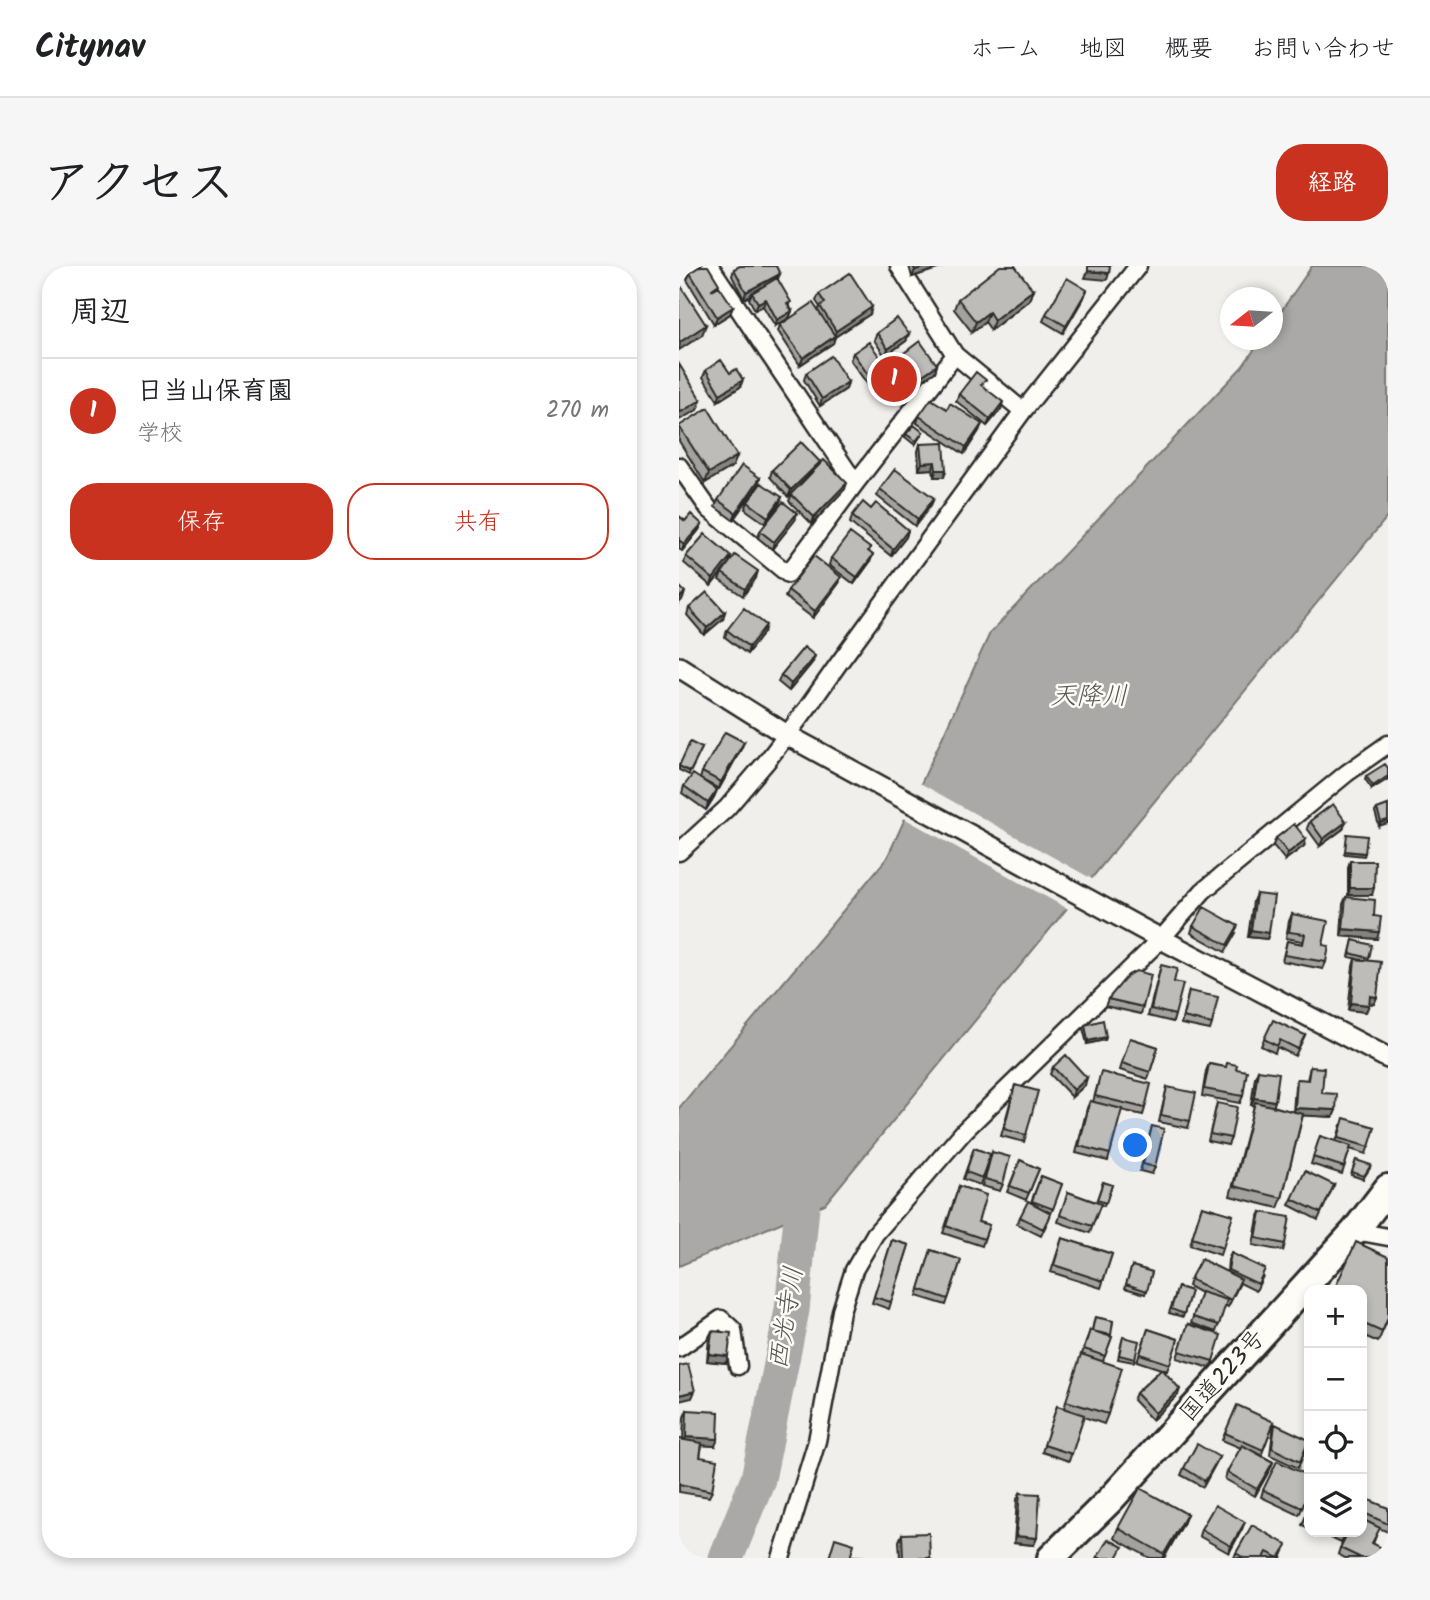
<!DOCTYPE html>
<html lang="ja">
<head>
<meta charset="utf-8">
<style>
	:root { --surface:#fff; --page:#f6f6f6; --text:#202124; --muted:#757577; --line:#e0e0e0; --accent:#c8321e }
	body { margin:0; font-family:Kalam,"Klee One",sans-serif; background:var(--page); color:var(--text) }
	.controls { position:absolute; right:21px; bottom:21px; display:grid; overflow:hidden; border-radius:14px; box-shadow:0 4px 10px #0003 }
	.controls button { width:63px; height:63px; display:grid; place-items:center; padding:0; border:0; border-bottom:2px solid var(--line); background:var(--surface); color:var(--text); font:35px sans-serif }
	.compass { position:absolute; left:541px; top:21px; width:63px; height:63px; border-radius:50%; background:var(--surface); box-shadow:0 4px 10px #0003; rotate:253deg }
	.you { position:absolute; left:457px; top:880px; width:24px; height:24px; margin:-18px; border:5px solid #fff; border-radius:50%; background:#1a73e8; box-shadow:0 0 0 10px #1a73e833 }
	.badge { display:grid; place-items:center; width:46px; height:46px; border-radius:50%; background:var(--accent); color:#fff; font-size:23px; font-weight:700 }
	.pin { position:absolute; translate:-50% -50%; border:4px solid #fff; box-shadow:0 2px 7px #0006 }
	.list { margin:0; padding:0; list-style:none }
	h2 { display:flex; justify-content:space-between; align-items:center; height:91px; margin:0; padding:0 28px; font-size:30px }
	h2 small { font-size:23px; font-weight:400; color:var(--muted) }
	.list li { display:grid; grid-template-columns:46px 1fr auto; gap:21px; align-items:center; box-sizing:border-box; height:105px; padding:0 28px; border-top:2px solid var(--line) }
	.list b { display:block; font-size:26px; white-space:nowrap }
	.list p { margin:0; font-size:23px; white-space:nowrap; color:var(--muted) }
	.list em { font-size:23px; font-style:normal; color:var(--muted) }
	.actions { display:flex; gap:14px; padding:21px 28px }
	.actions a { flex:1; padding:16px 0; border:2px solid var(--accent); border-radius:28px; text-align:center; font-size:24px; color:var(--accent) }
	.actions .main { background:var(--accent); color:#fff }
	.icon { flex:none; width:38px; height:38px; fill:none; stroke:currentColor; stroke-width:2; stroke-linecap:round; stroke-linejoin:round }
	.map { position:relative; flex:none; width:709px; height:1292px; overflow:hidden; border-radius:28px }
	header { display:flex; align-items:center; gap:42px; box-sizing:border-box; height:98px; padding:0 35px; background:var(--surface); border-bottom:2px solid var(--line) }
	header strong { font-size:33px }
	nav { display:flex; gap:38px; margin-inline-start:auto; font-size:24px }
	.intro { display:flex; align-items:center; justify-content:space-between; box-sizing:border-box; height:168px; padding:0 42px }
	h1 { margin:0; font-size:49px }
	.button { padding:18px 32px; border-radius:28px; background:var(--accent); color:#fff; font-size:24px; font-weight:700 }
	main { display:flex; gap:42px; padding:0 42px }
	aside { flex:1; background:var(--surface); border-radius:28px; box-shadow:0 4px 10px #0003 }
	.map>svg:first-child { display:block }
</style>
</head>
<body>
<header>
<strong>Citynav</strong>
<nav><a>ホーム</a><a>地図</a><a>概要</a><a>お問い合わせ</a></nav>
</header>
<div class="intro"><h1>アクセス</h1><a class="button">経路</a></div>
<main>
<aside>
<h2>周辺<small></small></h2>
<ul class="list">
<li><span class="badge">1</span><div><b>日当山保育園</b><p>学校</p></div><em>270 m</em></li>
</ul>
<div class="actions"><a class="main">保存</a><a>共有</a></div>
</aside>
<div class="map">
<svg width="709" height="1292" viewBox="0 0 709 1292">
	<rect width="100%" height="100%" fill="#f0efeb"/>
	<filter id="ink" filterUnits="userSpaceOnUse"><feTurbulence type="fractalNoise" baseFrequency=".0143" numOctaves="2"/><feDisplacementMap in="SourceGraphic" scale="14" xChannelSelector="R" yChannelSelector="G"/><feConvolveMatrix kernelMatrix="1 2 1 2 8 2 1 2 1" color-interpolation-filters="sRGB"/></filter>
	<g filter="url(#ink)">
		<!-- water -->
		<path fill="#aaa9a7" stroke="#777775" stroke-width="2" d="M633,0H709V250L146,938L0,1000V842L208,592L311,367L563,101L582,74H594V57Z"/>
		<!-- pier -->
		<path fill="#f0efeb" d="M239,516L415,614L391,644L223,551Z"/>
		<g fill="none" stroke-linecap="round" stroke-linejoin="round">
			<!-- river -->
			<path stroke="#aaa9a7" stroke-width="35" d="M47,1292L79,1213L113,1044L127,900"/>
			<!-- minor casing -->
			<g stroke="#2b2b2b" stroke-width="21">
				<path id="minor" d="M31,0L169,206L178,215
					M220,0L276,89L344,145
					M0,200L30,243L109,308L178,215L276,89
					M0,586L48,542L88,495L129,441L160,397L344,145L459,0
					M676,965L709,971
					M0,1082L42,1053L54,1064L59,1100
					M102,1292L138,1175L162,1045L175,1004L196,968L286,864L482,673L524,625L668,507L709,478"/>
			</g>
			<!-- tertiary casing -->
			<g stroke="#2b2b2b" stroke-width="24">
				<path id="tertiary" d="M0,401L108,469L467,665L709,792"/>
			</g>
			<!-- trunk casing -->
			<g stroke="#2b2b2b" stroke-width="32">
				<path id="trunk" d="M372,1292L432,1233L676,965L709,922"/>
			</g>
			<!-- minor -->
			<use href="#minor" stroke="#fdfcf7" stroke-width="16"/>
			<!-- tertiary -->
			<use href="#tertiary" stroke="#fdfcf7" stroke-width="19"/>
			<!-- trunk -->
			<use href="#trunk" stroke="#fdfcf7" stroke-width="26"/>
		</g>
		<!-- wall -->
		<path fill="#a3a29e" stroke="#2b2b2b" stroke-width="2" d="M230,0H265L264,1L233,11Z
			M55,3L99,14L113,45L110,52L96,60L84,40L76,44L70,33L72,29L65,33L53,10Z
			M11,7L39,20L51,48L35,58L8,14Z
			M354,24L350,34L312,64L306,56L293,66L275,43L279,33Z
			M140,28L191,48L156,71L154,77L121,99L99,65L101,59L139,45L141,41L137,35Z
			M405,31L384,67L364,55L367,48Z
			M198,67L227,75L206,90L195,74Z
			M174,87L213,118L197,130L171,94Z
			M217,93L258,99L256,106L231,123L214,100Z
			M27,104L61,121L39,135L24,111Z
			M127,107L169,116L167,123L141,140L125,114Z
			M280,128L322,143L308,160L277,135Z
			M240,150L300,165L285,188L238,157Z
			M0,160L58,190L54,200L26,217L0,175Z
			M244,166L236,179L226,171L227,168Z
			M241,178L267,204L265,211H255L254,203L240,204L239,185Z
			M140,199L166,223L133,258L110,235L113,228L109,231L91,211L93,204Z
			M81,212L79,219L54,254L36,241L39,234Z
			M201,223L255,232L252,239L236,260L198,230Z
			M103,231L100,238L87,258L66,243L69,236Z
			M192,243L229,264L227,271L212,290L171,257L173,250Z
			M0,250L6,255L23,258L20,264L3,285L0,283Z
			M116,254L93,283L79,272L81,265Z
			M191,282L190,286L191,296L175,318L150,299L152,292Z
			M7,290H52L50,297L77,312L64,330L40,314L43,307L49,298L32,320L5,297Z
			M160,317L134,352L106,331L109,324Z
			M10,342L44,353L25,369L8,349Z
			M48,364L85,366L68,388L46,371Z
			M133,397L110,425L99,416L102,409Z
			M65,476L62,483L40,523L21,513L23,506Z
			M23,482L10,509L0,504V498Z
			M709,502V513L693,523L686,513L687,510Z
			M5,520L38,524L35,531L27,544L3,527Z
			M709,539L700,560L696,546L698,543Z
			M631,555L664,563L641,580L628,562Z
			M597,572L625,580L606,594L594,579Z
			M671,595L693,629H669V601Z
			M577,628L590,667L588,673L569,671L574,635Z
			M667,631L695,650L698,673L662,670L664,638Z
			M613,648L644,679L647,696L644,703L603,695L608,675L623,678V675L607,672L610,655Z
			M514,660L557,667L546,686L512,667Z
			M674,674L690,692L689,694L698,731L695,738L690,737L687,746L669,744L674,700L676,693H679L670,691Z
			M482,699L495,716L496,749L494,756L469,750Z
			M510,725L533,758L531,764L502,758Z
			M429,733L464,741L462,748L426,740Z
			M406,759L427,771L426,774L408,778L404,762Z
			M626,769L616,790L598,781L596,787L582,780L585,773Z
			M451,772L479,781L469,813L441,804Z
			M530,798L557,803L564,830L561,837L523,830L527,805Z
			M374,801L406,819L393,831L371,808Z
			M631,801L643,827L657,844L654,851L624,849L603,932L599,942L551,930L575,840L572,839L576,811L579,804L596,835L594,840L614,846L616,820L618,813L628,814Z
			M422,806L466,842L464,849L442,844L429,895L397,887L408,842L411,835L414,836Z
			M336,819L347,869L345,876L322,870Z
			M488,821L511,855L509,862L480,856Z
			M538,837L552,872L549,879L529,875Z
			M662,859L696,861L687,888L671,883L663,908L632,898L641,870L657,876Z
			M473,860L476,901L473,908L461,905Z
			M295,882L311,888L301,919L284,913Z
			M313,886L324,918L321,925L303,920Z
			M341,894L360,903L347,934L328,926Z
			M677,894L691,902L684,913L672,909Z
			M362,910L383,918L370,953L362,970L338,958L341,951L352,936Z
			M424,916L433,919L425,940L421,939L411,967L379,956L389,926L417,936Z
			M655,919L639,954L610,939L613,933Z
			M280,920L299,956L310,959L303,980L264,967Z
			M523,940L554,949L541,989L511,979Z
			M582,946L606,978L604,985L574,979L579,952Z
			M383,972L433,988L422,1022L372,1006Z
			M213,974L230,979L210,1043L193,1037Z
			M252,984L282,994L267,1039L238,1030Z
			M552,987L584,1010L577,1025L561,1017L549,1041L546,1039L537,1066L512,1057L522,1027L509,1020L511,1013L548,1006L549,994Z
			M453,1000L473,1006L466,1028L446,1022Z
			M499,1021L512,1025L504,1051L490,1047Z
			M683,1024L709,1053L699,1076L683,1069Z
			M416,1051L434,1055L431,1070L433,1071L424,1095L429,1148L425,1158L405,1151L390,1195L363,1186L378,1140L385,1142L411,1064H413Z
			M509,1058L534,1095L531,1102L498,1092Z
			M469,1063L499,1073L488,1105L483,1103L499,1129L473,1154L454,1134L457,1127L482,1103L458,1095Z
			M33,1065L47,1097L28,1095L30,1071Z
			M443,1075L456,1093L455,1096L439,1093Z
			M8,1144L36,1180L23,1179L21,1191L33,1225L30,1231L0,1226V1173L4,1174L5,1151Z
			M595,1156L582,1190L594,1196L591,1203L576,1230L546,1213L548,1206L562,1182L543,1174L546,1167Z
			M596,1158L628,1181L619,1202L591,1189L594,1165Z
			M540,1191L537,1197L524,1221L502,1209L505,1202Z
			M584,1224L630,1227L620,1249L582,1231Z
			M341,1227L355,1279L335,1277L338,1233Z
			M683,1233L709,1242V1266L700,1262L694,1278L709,1292H666L659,1288L661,1282L683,1266Z
			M630,1243V1262L623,1259Z
			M508,1248L504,1258L485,1292H471L435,1272L439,1262Z
			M522,1263H563L550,1287L520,1270Z
			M639,1266H667L662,1277Z
			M223,1268L251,1292H221L220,1275Z
			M605,1285L602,1292H555L557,1287Z"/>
		<!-- shaded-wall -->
		<path fill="#848481" stroke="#2b2b2b" stroke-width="2" d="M249,0H265L264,1L233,11L236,4Z
			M409,5L430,7L428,14L406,12Z
			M101,8L98,15L73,27L72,29L65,33L67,26Z
			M354,24L350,34L312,64L315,54Z
			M408,24L405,31L384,67L387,60Z
			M87,33L84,40L76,44L79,37Z
			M54,41L51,48L35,58L38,51Z
			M193,41L191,48L156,71L154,77L121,99L124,92L155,71L157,65Z
			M113,45L110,52L96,60L98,54Z
			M310,46L306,56L293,66L297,56Z
			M27,59L23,69L0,84L1,76Z
			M230,68L227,75L206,90L209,83Z
			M258,99L256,106L231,123L234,116Z
			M215,111L213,118L197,130L199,123Z
			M64,114L61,121L39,135L41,128Z
			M169,116L167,123L141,140L143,133Z
			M22,134L18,144L0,154V147Z
			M324,136L322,143L308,160L311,153Z
			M303,158L300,165L285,188L287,181Z
			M58,190L54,200L26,217L30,207Z
			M141,196L139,203L109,231L112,224Z
			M256,196L254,203L240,204L243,197Z
			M257,204H267L265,211H255Z
			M81,212L79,219L54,254L57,247Z
			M168,217L166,223L133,258L135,251Z
			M103,231L100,238L87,258L89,251Z
			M255,232L252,239L236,260L239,253Z
			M118,247L116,254L93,283L95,276Z
			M23,258L20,264L3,285L5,278Z
			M229,264L227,271L212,290L214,283Z
			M194,289L191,296L175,318L178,311Z
			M52,290L50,297L32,320L34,313Z
			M79,305L77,312L64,330L66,323Z
			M162,311L160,317L134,352L136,345Z
			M6,326L4,333L0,337V333Z
			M46,346L44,353L25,369L28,362Z
			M87,359L85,366L68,388L70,381Z
			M136,390L133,397L110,425L112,418Z
			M65,476L62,483L40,523L42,516Z
			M709,510V513L693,523L694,520Z
			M38,524L35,531L27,544L29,537Z
			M709,554V557L700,560L702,556Z
			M667,556L664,563L641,580L644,573Z
			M627,573L625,580L606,594L609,587Z
			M666,585L686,587L685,590L665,588Z
			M671,622H695L693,629H669Z
			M664,663L700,666L698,673L662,670Z
			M572,664L590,667L588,673L569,671Z
			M691,730L698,731L695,738L688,737Z
			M672,737L690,739L687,746L669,744Z
			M427,771L426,774L408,778L409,775Z
			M408,812L406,819L393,831L395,824Z
			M575,832L596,835L594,842L572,839Z
			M616,842L657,844L654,851L614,849Z
			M30,1088L49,1090L47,1097L28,1095Z
			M501,1123L499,1129L473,1154L476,1147Z
			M16,1125L13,1132L0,1135V1129Z
			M7,1171L39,1173L36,1180L4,1178Z
			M540,1191L537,1197L524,1221L526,1215Z
			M594,1196L591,1203L576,1230L578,1223Z
			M508,1248L504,1258L485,1292H484Z
			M566,1256L563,1263L550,1287L552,1280Z
			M337,1270L358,1272L355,1279L335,1277Z"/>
		<!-- building -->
		<path fill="#bdbcb8" stroke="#2b2b2b" stroke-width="2" d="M21,0H29L40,18L33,23V24L40,20L54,41L38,51L11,7Z
			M61,0H97L101,8L67,26L55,3Z
			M234,0H249L236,4Z
			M321,0H336L354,24L315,54L310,46L297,56L279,33Z
			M409,0H431L430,7L409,5Z
			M171,7L193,41L157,65L141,40L146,37L140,28Z
			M98,12L112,36L108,38L113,45L98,54L87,33L79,37L73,27Z
			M388,12L408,24L387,60L367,48Z
			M0,17L27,59L1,76L0,75Z
			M134,37L156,70L124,92L101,59Z
			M218,52L230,68L209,83L198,67Z
			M241,75L258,99L234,116L217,93Z
			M190,76L215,111L199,123L174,87Z
			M152,90L169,116L143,133L127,107Z
			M42,94L51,107L57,103L64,114L41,128L27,104Z
			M0,98L22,134L0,147Z
			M297,106L307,114L302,119L324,136L311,153L280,128Z
			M252,133L268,143L271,137L303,158L287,181L240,150Z
			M29,142L58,190L30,207L0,160Z
			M235,159L244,166L237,175L227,168Z
			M122,176L141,196L112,224L93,204Z
			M265,177L267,204H257L256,196L243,197L241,178Z
			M145,194L168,217L135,251L112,228Z
			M63,199L81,212L57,247L39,234Z
			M216,203L255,232L239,253L201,223Z
			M82,217L103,231L89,251L69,236Z
			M104,236L118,247L95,276L81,265Z
			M184,236L192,243L197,237L229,264L214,283L173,250Z
			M12,248L23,258L5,278L0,274V250L6,255Z
			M171,267L191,282L189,285L194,289L178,311L152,292Z
			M26,268L52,290L34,313L7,290Z
			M56,289L79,305L66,323L43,307Z
			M135,290L162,311L136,345L109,324Z
			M0,320L6,326L0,333Z
			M28,326L46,346L28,362L10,342Z
			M65,342L87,359L70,381L48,364Z
			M125,381L136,390L112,418L102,409Z
			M46,466L65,476L42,516L23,506Z
			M11,476L23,482L11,506L0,500Z
			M706,498L709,502V510L694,520L687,510Z
			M14,508L38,524L29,537L5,520Z
			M654,538L667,556L644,573L631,555Z
			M709,539V554L702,556L698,543Z
			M615,558L627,573L609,587L597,572Z
			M668,568L688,570L686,587L666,585Z
			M671,595H696L695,622H671Z
			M577,628L595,630L590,667L572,664Z
			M667,631L696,634L695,650L702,651L700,666L664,663Z
			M525,641L559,660L548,679L514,660Z
			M613,648L649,655L644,679L650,680L647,696L605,689L608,675L624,678L626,668L610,666Z
			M674,674L693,679L690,692L671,687Z
			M676,693L702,696L698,731L691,730L690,739L672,737Z
			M482,699L498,703L495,716L504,718L496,749L472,743Z
			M457,705L472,709L464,741L429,733L449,709Z
			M510,725L539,731L533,758L504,751Z
			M424,754L427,771L409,775L406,759Z
			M594,754L626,769L619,783L601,774L598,780L585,773Z
			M451,772L479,781L471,806L443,797Z
			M387,789L408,812L395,824L374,801Z
			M548,797L558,799L557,803L568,805L564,830L525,823L530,798L547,801Z
			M631,801L645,802L643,827L658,828L657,844L616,842L618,813L629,814Z
			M579,804L600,807L596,835L575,832Z
			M422,806L472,818L466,842L416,830Z
			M336,819L359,825L347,869L325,863Z
			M488,821L517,827L511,855L482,849Z
			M411,835L443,843L431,888L400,880Z
			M576,836L624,848L603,932L555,920Z
			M538,837L558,841L552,872L531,868Z
			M665,852L696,861L690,881L659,872Z
			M473,860L485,863L476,901L464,898Z
			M641,870L672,880L665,901L634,891Z
			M295,882L311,888L303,912L287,906Z
			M313,886L331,891L324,918L306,913Z
			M341,894L360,903L350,927L331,920Z
			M677,894L692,899L685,910L673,906Z
			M626,905L655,919L642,947L613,933Z
			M362,910L383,918L374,943L353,935Z
			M424,916L433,919L427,937L418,934Z
			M280,920L307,929L299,956L310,959L305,973L267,960Z
			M389,926L422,938L413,960L381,949Z
			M349,935L372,947L364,963L341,951Z
			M523,940L554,949L544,982L513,972Z
			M582,946L611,951L606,978L577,972Z
			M383,972L433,988L424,1015L375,999Z
			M213,974L230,979L212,1036L195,1031Z
			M677,976L709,991V1052L703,1066L683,1057V1024H655Z
			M252,984L282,994L269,1033L240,1023Z
			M552,987L586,1003L579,1018L549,1004Z
			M522,993L562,1013L552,1034L511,1013Z
			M453,1000L473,1006L468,1025L447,1018Z
			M499,1021L512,1025L505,1048L492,1043Z
			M522,1026L548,1034L540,1059L514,1051Z
			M416,1051L434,1055L432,1069L413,1065Z
			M509,1058L542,1069L534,1095L500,1085Z
			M469,1063L499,1073L491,1098L461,1088Z
			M411,1064L433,1071L426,1090L405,1083Z
			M33,1065L52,1067L49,1090L30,1088Z
			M444,1071L460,1075L456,1093L440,1089Z
			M402,1088L443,1102L429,1148L387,1135Z
			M9,1098L16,1125L0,1129V1100Z
			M483,1103L501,1123L476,1147L457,1127Z
			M558,1139L595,1156L584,1184L546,1167Z
			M378,1140L405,1149L393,1188L365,1179Z
			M8,1144L40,1146L39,1173L7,1171Z
			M596,1158L630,1174L621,1196L593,1182Z
			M0,1173L23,1177L21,1191L38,1194L33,1225L0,1218Z
			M518,1178L540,1191L526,1215L505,1202Z
			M563,1179L594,1196L578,1223L548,1206Z
			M598,1195L630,1210V1226L623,1242L584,1224Z
			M461,1222L508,1248L485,1288L439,1262Z
			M341,1227L361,1228L358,1272L337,1270Z
			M683,1231L709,1242V1258L683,1246Z
			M536,1239L566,1256L552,1280L522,1263Z
			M630,1243V1254L626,1252Z
			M683,1253L701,1262L693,1277L709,1285V1292H682L661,1282L669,1266H683Z
			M573,1259L608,1279L600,1292L588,1286L585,1292H565L557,1287Z
			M656,1266H667L665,1270Z
			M250,1267L251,1292H224L223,1268Z
			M156,1272L175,1278L171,1292H150Z
			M429,1273L444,1281L438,1292H418Z
			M174,1290L201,1292H174Z"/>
	</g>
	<g text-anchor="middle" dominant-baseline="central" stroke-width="5" stroke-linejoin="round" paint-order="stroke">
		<!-- street labels -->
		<g font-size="24" fill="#2b2b2b" stroke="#fdfcf7">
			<text transform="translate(544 1110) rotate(-48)">国道223号</text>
		</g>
		<!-- water labels -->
		<g font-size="26" font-style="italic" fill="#575756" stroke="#fdfcf7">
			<text x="410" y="431">天降川</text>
			<text transform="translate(108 1052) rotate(-81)">西光寺川</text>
		</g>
	</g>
</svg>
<div class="controls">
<button>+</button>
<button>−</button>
<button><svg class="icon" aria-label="locate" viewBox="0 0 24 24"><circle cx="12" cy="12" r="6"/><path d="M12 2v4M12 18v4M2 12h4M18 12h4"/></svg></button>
<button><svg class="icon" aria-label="layers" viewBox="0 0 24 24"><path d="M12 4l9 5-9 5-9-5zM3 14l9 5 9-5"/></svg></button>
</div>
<svg class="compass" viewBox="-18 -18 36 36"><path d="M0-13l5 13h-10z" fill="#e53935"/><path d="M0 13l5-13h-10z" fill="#757577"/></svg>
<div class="you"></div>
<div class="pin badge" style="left:215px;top:113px">1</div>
</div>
</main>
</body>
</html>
